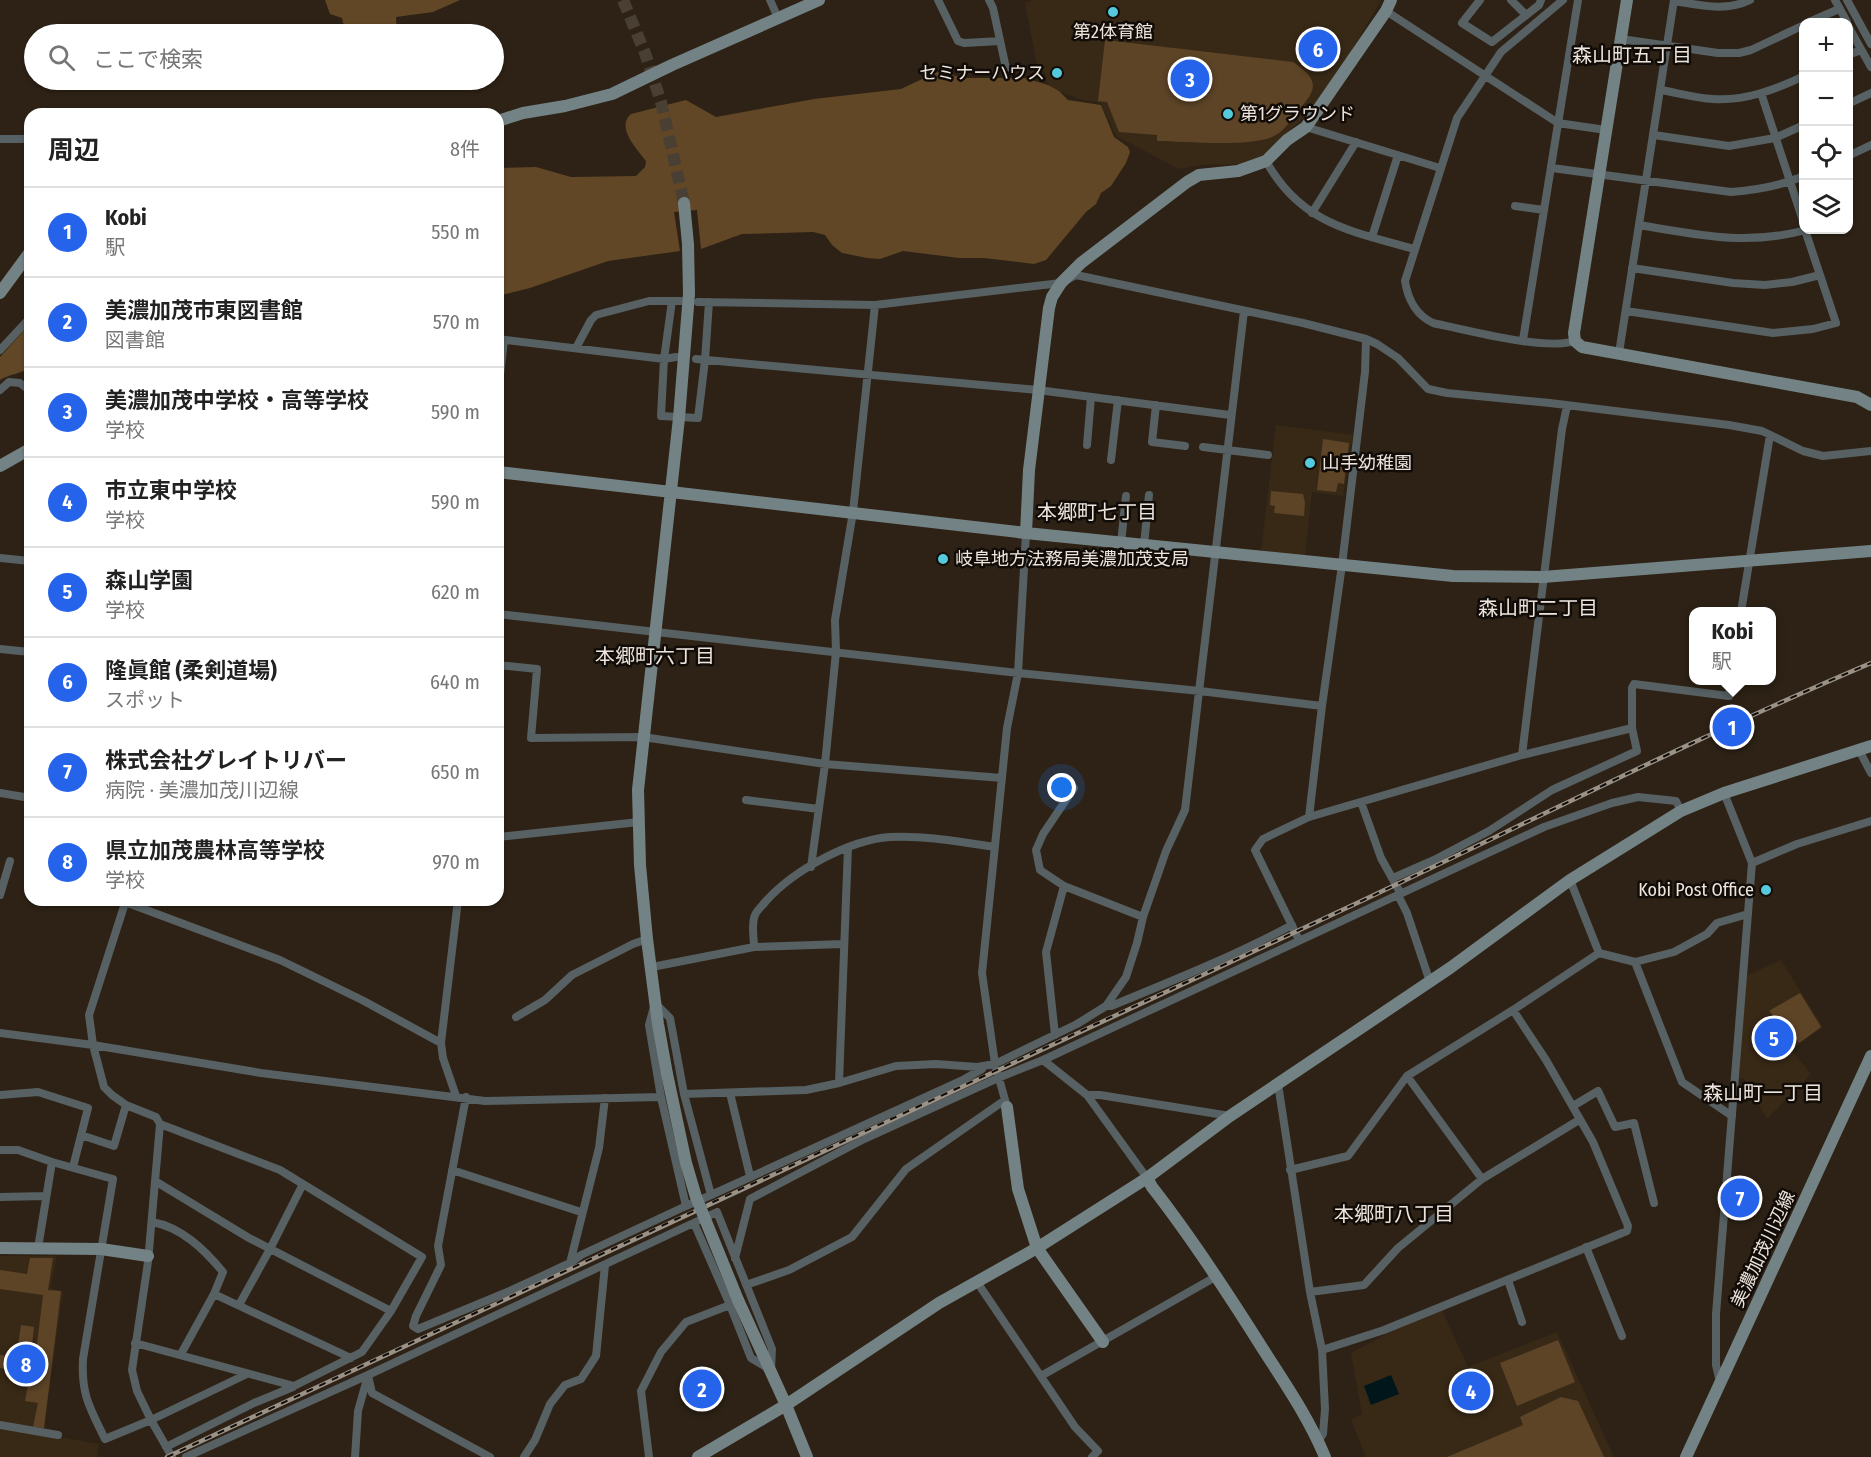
<!DOCTYPE html>
<html lang="ja">
<head>
<meta charset="utf-8">
<style>
	:root { --surface:#fff; --page:#f6f6f6; --text:#222; --muted:#767676; --line:#e0e0e0; --accent:#2563eb }
	body { margin:0; font-family:"Fira Sans Condensed","Noto Sans JP",sans-serif; background:var(--page); color:var(--text) }
	.controls { position:absolute; right:18px; top:18px; display:grid; overflow:hidden; border-radius:12px; box-shadow:0 2px 4px #0004 }
	.controls button { width:54px; height:54px; display:grid; place-items:center; padding:0; border:0; border-bottom:2px solid var(--line); background:var(--surface); color:var(--text); font:30px sans-serif }
	.you { position:absolute; left:1062px; top:788px; width:21px; height:21px; margin:-15px; border:4px solid #fff; border-radius:50%; background:#1a73e8; box-shadow:0 0 0 9px #1a73e833 }
	.badge { display:grid; place-items:center; width:39px; height:39px; border-radius:50%; background:var(--accent); color:#fff; font-size:20px; font-weight:700 }
	.pin { position:absolute; translate:-50% -50%; border:3px solid #fff; box-shadow:0 2px 6px #0006 }
	.popup { position:absolute; left:1689px; top:607px; width:87px; height:78px; box-sizing:border-box; display:grid; place-content:center; border-radius:12px; background:var(--surface); filter:drop-shadow(0 2px 4px #0005); font-size:20px; white-space:nowrap; color:var(--muted) }
	.popup b { font-size:22px; color:var(--text) }
	.popup::after { content:''; position:absolute; left:50%; top:100%; margin-left:-12px; border:12px solid transparent; border-top-color:var(--surface) }
	.list { margin:0; padding:0; list-style:none }
	h2 { display:flex; justify-content:space-between; align-items:center; height:78px; margin:0; padding:0 24px; font-size:26px }
	h2 small { font-size:20px; font-weight:400; color:var(--muted) }
	.list li { display:grid; grid-template-columns:39px 1fr auto; gap:18px; align-items:center; box-sizing:border-box; height:90px; padding:0 24px; border-top:2px solid var(--line) }
	.list b { display:block; font-size:22px; white-space:nowrap }
	.list p { margin:0; font-size:20px; white-space:nowrap; color:var(--muted) }
	.list em { font-size:20px; font-style:normal; color:var(--muted) }
	.icon { flex:none; width:33px; height:33px; fill:none; stroke:currentColor; stroke-width:2; stroke-linecap:round; stroke-linejoin:round }
	.map { position:relative; flex:none; width:1871px; height:1457px; overflow:hidden }
	.search { position:absolute; background:var(--surface); box-shadow:0 2px 4px #0004; left:24px; top:24px; width:480px; height:66px; display:flex; align-items:center; gap:15px; box-sizing:border-box; padding:0 21px; border-radius:33px; color:var(--muted); font-size:22px }
	.panel { position:absolute; background:var(--surface); box-shadow:0 2px 4px #0004; left:24px; top:108px; width:480px; height:798px; border-radius:18px }
	.map>svg:first-child { display:block }
</style>
</head>
<body>
<div class="map">
<svg width="1871" height="1457" viewBox="0 0 1871 1457">
	<rect width="100%" height="100%" fill="#2d2215"/>
	<!-- built -->
	<path fill="#382916" d="M1034,0H1381L1351,52L1312,110L1262,156L1242,164L1203,165L1179,169L1116,136L1101,103L1080,99L1048,87L1045,72L1038,71L1025,3Z
		M1276,425L1353,435L1343,496L1312,492L1305,556L1261,551Z
		M1781,960L1823,1027L1791,1050L1811,1074L1767,1119L1744,1078L1738,1079L1746,976Z
		M0,1256H57L50,1288L63,1292L43,1434L99,1444L97,1457H0Z
		M1442,1310L1468,1367L1557,1332L1614,1457H1366L1351,1420L1362,1414L1351,1353L1394,1330Z"/>
	<!-- green -->
	<path fill="#5d4427" d="M1105,40L1293,62C1309,73 1321,83 1306,101C1298,111 1289,125 1279,133C1259,149 1185,141 1157,141V135L1119,132L1107,102L1098,101Z
		M1323,439L1349,443L1344,484L1338,483L1336,492L1317,490Z
		M1271,491L1303,494L1305,503L1304,516L1274,513L1275,506L1270,505Z
		M1800,993L1821,1027L1799,1043L1769,1011Z
		M30,1258H53L48,1290L61,1291L44,1428L33,1427L38,1403L25,1401L30,1373L0,1368V1355L35,1360L43,1295L0,1289V1270L27,1274Z
		M21,1325L34,1327L31,1354L17,1352Z
		M1558,1340L1575,1382L1517,1406L1500,1363Z
		M1561,1397L1578,1401L1604,1457H1447L1523,1425L1520,1417Z"/>
	<!-- forest -->
	<path fill="#624726" d="M325,0H460L433,12L396,17L397,34H346L342,18L330,14Z
		M937,72L965,78H1025L1048,85L1059,91L1068,100L1101,105L1114,137L1128,147L1130,152L1126,163L1111,186L1101,193L1096,204L1086,212L1046,260L1034,264L984,258H959L903,251L880,259L867,258L842,253L832,245L825,235L813,232L742,234L701,249L697,210L674,212L680,251L608,261L530,288L498,296V168L536,167L571,177L636,176L645,167L646,161C638,150 615,127 631,114L686,100L716,117L814,99L901,89Z
		M30,324V367C22,374 9,374 0,380V357Z"/>
	<!-- water -->
	<path fill="#00161b" d="M1391,1375L1399,1394L1371,1405L1364,1386Z"/>
	<g fill="none" stroke-linecap="round" stroke-linejoin="round">
		<!-- secondary-tunnel -->
		<path stroke="#4a3f33" stroke-width="12" stroke-dasharray="12 6" stroke-linecap="butt" d="M623,0L645,53L661,102L684,203"/>
		<!-- street -->
		<path stroke="#576062" stroke-width="8" d="M770,0L778,18
			M938,0L958,41L964,43L1000,41
			M989,0L993,8L1006,68
			M1480,0L1462,23L1492,42L1539,5L1541,0
			M1511,0L1526,15
			M1563,0L1501,52L1457,118L1405,281C1408,300 1416,315 1433,323C1466,330 1545,351 1575,341
			M1835,0L1847,22
			M1847,0L1871,44
			M1674,1C1699,5 1726,12 1750,0
			M1386,11L1558,123L1606,130
			M1809,22L1839,9
			M1848,26L1871,67
			M1621,39L1718,53H1739L1751,50L1804,25
			M1848,55L1861,50
			M1661,90C1678,93 1696,98 1713,99C1745,101 1775,90 1804,76
			M1761,93L1804,224
			M1848,104L1871,93
			M1306,127L1440,168
			M1654,135L1729,146L1775,138L1804,125
			M0,139H30
			M1848,156L1871,145
			M1266,161C1301,224 1351,231 1414,249
			M1552,168L1731,192C1756,190 1780,186 1804,176
			M1515,206L1544,210
			M1312,213L1356,142
			M1639,225C1699,235 1746,246 1806,230
			M1372,237L1398,155
			M1632,268L1733,283L1765,285L1792,282L1820,275
			M672,301L664,359L661,416L698,418L705,360L709,302
			M698,302L875,305L1061,283L1076,275L1303,323L1366,339L1377,344L1398,358L1428,389L1447,393L1550,403L1729,425L1762,431L1803,451L1823,456L1871,451
			M1626,311L1773,333L1813,329L1836,323L1805,230
			M498,339L664,359L676,357
			M1523,340L1578,0
			M576,348L591,320L596,315L649,301H681
			M0,350L30,318
			M1619,353L1674,0
			M696,359L1038,390L1230,415
			M0,390L9,382L20,383L30,391
			M498,392L504,340
			M1156,405L1152,442L1185,446
			M1087,445L1091,397
			M1203,447L1268,455
			M1111,460L1118,400
			M1121,543L1126,496
			M1144,545L1149,495
			M0,558L30,561
			M1741,612L1770,435
			M498,614L1018,673L1200,691L1322,706
			M0,649L30,652
			M498,665L537,669L531,738L643,737L825,764L1002,778
			M1859,750L1871,773
			M1522,755L1562,429L1567,406
			M1074,788L1043,834L1036,850L1040,870L1064,886L1143,917
			M0,793L30,798
			M746,800L819,809
			M1361,802L1381,858L1401,894
			M1309,817L1322,706L1342,565L1365,372L1366,339
			M498,837L639,822
			M1752,863L1797,844L1871,821
			M811,867L825,764L836,652L835,620L853,512L875,305
			M1393,878L1434,860L1489,831L1552,790L1637,751L1632,728
			M1570,880L1599,953
			M0,895L10,861
			M1398,895L1407,913L1430,982
			M126,900L89,1015L93,1045L104,1087L112,1095L126,1105L156,1117L160,1124L280,1170L422,1257L391,1311L362,1352L294,1386L135,1343
			M125,902L280,960L362,1000L441,1043
			M1299,940L1255,850L1263,839L1309,817L1522,755L1632,728V688L1634,684L1729,696L1731,680
			M754,947C754,937 751,925 755,915C757,910 763,905 766,901C794,870 849,840 890,837C925,835 961,842 995,847
			M1635,962L1682,1082L1732,1116
			M652,967L754,947L843,944
			M655,1003L670,1018L684,1094L711,1195L686,1206L661,1097L649,1025Z
			M1106,1006H1111C1172,981 1234,956 1292,925
			M516,1017L545,1000L572,975L633,944L647,939
			M0,1033L93,1045L261,1073L485,1101L661,1097
			M1055,1035L1046,952L1064,886
			M1043,1060L1087,1095L1147,1178
			M1407,1076L1482,1179L1579,1120
			M839,1083L848,847
			M1278,1084L1310,1292L1322,1350L1325,1409L1323,1434L1318,1442
			M730,1093L750,1176
			M684,1094L806,1090L839,1083L896,1066L936,1064L977,1067L995,1064L1077,1024L1106,1006L1126,977L1137,943L1143,917L1166,851L1185,810L1244,311
			M0,1095L38,1092L88,1108L73,1167
			M1087,1095H1100L1230,1116
			M456,1096L443,1058L441,1043L458,900
			M466,1097L438,1246L441,1265L416,1316L413,1326L418,1329L512,1290L570,1263L581,1255L686,1206
			M1573,1106L1598,1091L1615,1127L1634,1123L1654,1203
			M1007,1107L995,1064L982,973L1007,728L1018,673L1026,533
			M160,1124L148,1262L132,1370L137,1391L151,1420L172,1457
			M81,1135L114,1146L126,1105
			M0,1150H18L52,1162L113,1179L83,1359C81,1395 90,1408 105,1439L151,1420L247,1374
			M452,1170L581,1212
			M1290,1170L1348,1156L1407,1076L1513,1010L1599,953L1635,962L1674,952L1707,934L1717,923L1748,914
			M155,1181L249,1238L391,1311
			M711,1195L963,1080L982,1069
			M0,1197L46,1196
			M152,1222C181,1227 204,1249 223,1272L214,1294L181,1354
			M1586,1247L1622,1336
			M38,1248L52,1162
			M735,1258L750,1199L864,1139L998,1078L1043,1060L1544,827L1612,803L1638,797L1676,801L1681,811
			M570,1263L599,1148L605,1098
			M1508,1280L1522,1322
			M977,1282L1075,1427L1098,1451L1092,1457
			M746,1285L789,1270L852,1237L906,1169L1005,1100
			M1310,1292L1364,1285L1398,1248L1482,1179
			M214,1294L351,1358
			M239,1305L270,1249L303,1184
			M1322,1350L1384,1330L1627,1231L1628,1226L1593,1142L1546,1060L1513,1010
			M368,1375L372,1393L490,1457
			M1041,1376L1217,1276
			M1720,1382L1716,1365V1314L1752,863L1724,793
			M0,1425L58,1435
			M166,1447L254,1403L293,1387
			M186,1457L368,1375L717,1212L772,1349L771,1370L751,1358L730,1305L694,1223
			M355,1457L358,1411L367,1379
			M524,1457L535,1440L550,1404L565,1385L581,1379L596,1356L605,1265
			M649,1457L641,1391L661,1352L686,1322L730,1305"/>
		<!-- secondary -->
		<path stroke="#738385" stroke-width="12" d="M1627,0L1574,333L1575,341L1582,347L1857,397L1871,405
			M498,121L523,113L565,106L612,94L672,65L819,0
			M0,293L30,252
			M0,466L30,449
			M498,472L1026,533L1453,576L1543,577L1871,551
			M1026,533L1029,470L1049,308L1052,297L1061,283L1081,263L1187,182L1199,175L1238,171L1266,161L1287,140L1306,127L1386,11L1391,0
			M667,1074L658,1024L647,939L640,865L638,790L679,418L689,294L688,244L684,203
			M1007,1107L1018,1189L1037,1248L1103,1342
			M1147,1178L1152,1187C1192,1238 1227,1292 1261,1346C1284,1382 1309,1418 1325,1457
			M0,1248L101,1249L148,1256
			M738,1300L786,1405L807,1457
			M698,1457L786,1405L939,1303L1037,1248L1147,1178L1230,1116L1450,968L1570,880L1681,811L1724,793L1871,746
			M1686,1457L1871,1056"/>
		<!-- rail casing -->
		<g stroke="#9b9287" stroke-width="4.5">
			<path id="rail" d="M167,1457C552,1277 937,1097 1323,919C1506,834 1685,742 1871,663"/>
		</g>
		<!-- rail -->
		<use href="#rail" stroke="#110c07" stroke-width="2" stroke-dasharray="7" stroke-linecap="butt"/>
		<!-- secondary-bridge -->
		<path stroke="#738385" stroke-width="12" d="M667,1074L686,1163L696,1197L738,1300"/>
	</g>
	<!-- markers -->
	<g fill="#54cadc" stroke="#110c07" stroke-width="2">
		<circle cx="1113" cy="12" r="6"/>
		<circle cx="1057" cy="73" r="6"/>
		<circle cx="1228" cy="114" r="6"/>
		<circle cx="1310" cy="463" r="6"/>
		<circle cx="943" cy="559" r="6"/>
		<circle cx="1766" cy="890" r="6"/>
	</g>
	<g text-anchor="middle" dominant-baseline="central" stroke-width="5" stroke-linejoin="round" paint-order="stroke">
		<!-- poi labels -->
		<g font-size="18" fill="#ede5dd" stroke="#110c07" text-anchor="start">
			<text x="1113" y="32" text-anchor="middle">第2体育館</text>
			<text x="1045" y="73" text-anchor="end">セミナーハウス</text>
			<text x="1240" y="114">第1グラウンド</text>
			<text x="1322" y="463">山手幼稚園</text>
			<text x="955" y="559">岐阜地方法務局美濃加茂支局</text>
			<text x="1754" y="890" text-anchor="end">Kobi Post Office</text>
		</g>
		<!-- street labels -->
		<g font-size="18" fill="#ede5dd" stroke="#110c07">
			<text transform="translate(1763 1249) rotate(-65)">美濃加茂川辺線</text>
		</g>
		<!-- neighbourhood labels -->
		<g font-size="20" fill="#ede5dd" stroke="#110c07">
			<text x="1632" y="55">森山町五丁目</text>
			<text x="1097" y="512">本郷町七丁目</text>
			<text x="1538" y="608">森山町二丁目</text>
			<text x="655" y="656">本郷町六丁目</text>
			<text x="1763" y="1093">森山町一丁目</text>
			<text x="1394" y="1214">本郷町八丁目</text>
		</g>
	</g>
</svg>
<div class="controls">
<button>+</button>
<button>−</button>
<button><svg class="icon" aria-label="locate" viewBox="0 0 24 24"><circle cx="12" cy="12" r="6"/><path d="M12 2v4M12 18v4M2 12h4M18 12h4"/></svg></button>
<button><svg class="icon" aria-label="layers" viewBox="0 0 24 24"><path d="M12 4l9 5-9 5-9-5zM3 14l9 5 9-5"/></svg></button>
</div>
<div class="you"></div>
<div class="pin badge" style="left:1732px;top:727px">1</div>
<div class="popup"><b>Kobi</b>駅</div>
<div class="pin badge" style="left:702px;top:1389px">2</div>
<div class="pin badge" style="left:1190px;top:79px">3</div>
<div class="pin badge" style="left:1471px;top:1391px">4</div>
<div class="pin badge" style="left:1774px;top:1038px">5</div>
<div class="pin badge" style="left:1318px;top:49px">6</div>
<div class="pin badge" style="left:1740px;top:1198px">7</div>
<div class="pin badge" style="left:26px;top:1364px">8</div>
<div class="search"><svg class="icon" aria-label="search" viewBox="0 0 24 24"><circle cx="10" cy="10" r="6"/><path d="M15 15l6 6"/></svg>ここで検索</div>
<section class="panel">
<h2>周辺<small>8件</small></h2>
<ul class="list">
<li><span class="badge">1</span><div><b>Kobi</b><p>駅</p></div><em>550 m</em></li>
<li><span class="badge">2</span><div><b>美濃加茂市東図書館</b><p>図書館</p></div><em>570 m</em></li>
<li><span class="badge">3</span><div><b>美濃加茂中学校・高等学校</b><p>学校</p></div><em>590 m</em></li>
<li><span class="badge">4</span><div><b>市立東中学校</b><p>学校</p></div><em>590 m</em></li>
<li><span class="badge">5</span><div><b>森山学園</b><p>学校</p></div><em>620 m</em></li>
<li><span class="badge">6</span><div><b>隆眞館 (柔剣道場)</b><p>スポット</p></div><em>640 m</em></li>
<li><span class="badge">7</span><div><b>株式会社グレイトリバー</b><p>病院 · 美濃加茂川辺線</p></div><em>650 m</em></li>
<li><span class="badge">8</span><div><b>県立加茂農林高等学校</b><p>学校</p></div><em>970 m</em></li>
</ul>
</section>
</div>
</body>
</html>
